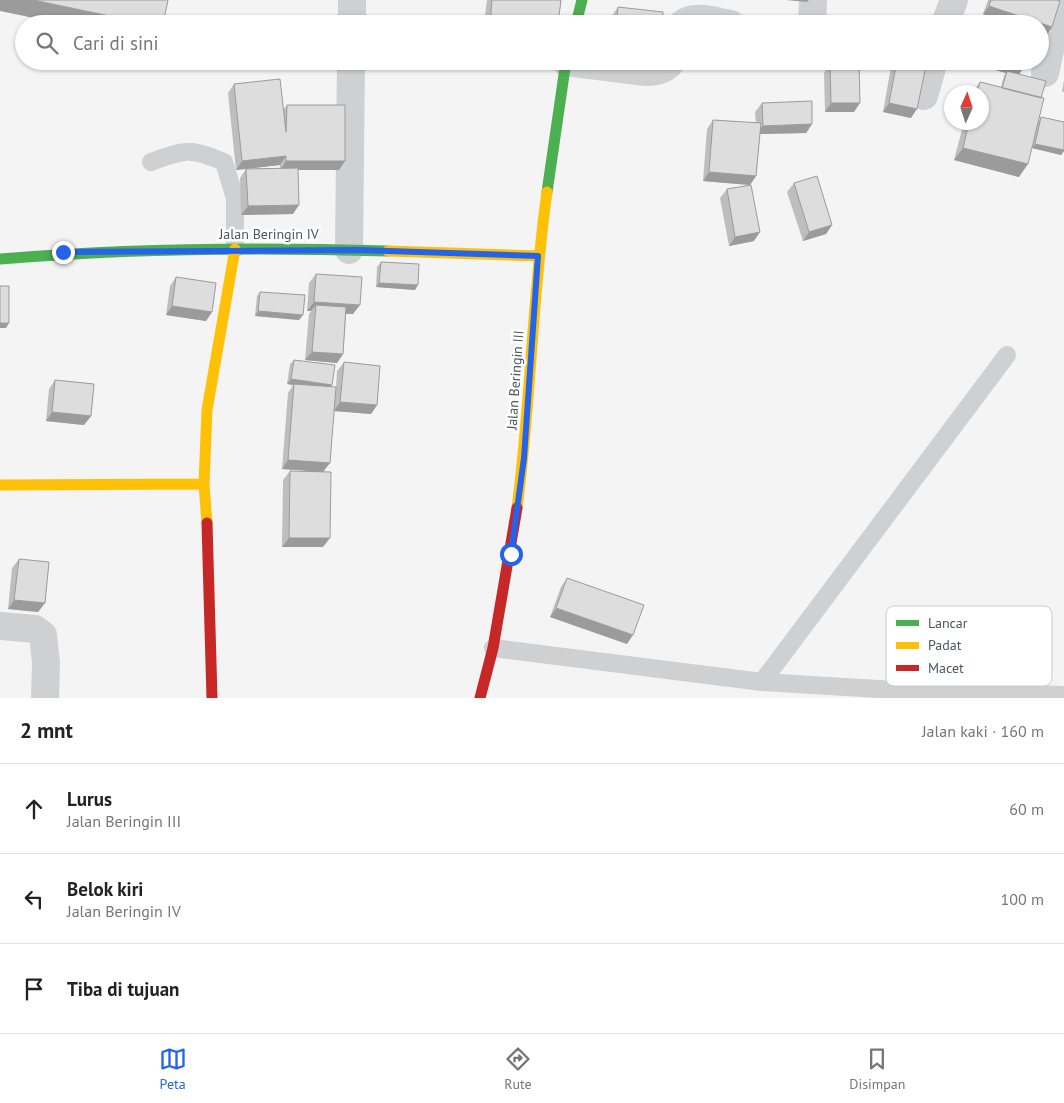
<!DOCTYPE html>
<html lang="id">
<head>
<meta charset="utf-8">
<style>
	:root { --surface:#fff; --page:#f2f2f2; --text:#222; --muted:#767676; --line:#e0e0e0; --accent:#2563eb }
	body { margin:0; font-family:"PT Sans",sans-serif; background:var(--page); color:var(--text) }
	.compass { position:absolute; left:944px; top:85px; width:45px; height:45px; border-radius:50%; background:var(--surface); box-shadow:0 1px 4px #0004; rotate:3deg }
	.stop { position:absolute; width:15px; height:15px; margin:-11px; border:4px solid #2563eb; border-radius:50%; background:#fff }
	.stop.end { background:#2563eb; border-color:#fff; box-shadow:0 1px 5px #0008 }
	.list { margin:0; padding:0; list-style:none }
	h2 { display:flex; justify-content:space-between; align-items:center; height:65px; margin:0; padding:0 20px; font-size:21px }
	h2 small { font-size:16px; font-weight:400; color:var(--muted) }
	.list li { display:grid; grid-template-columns:32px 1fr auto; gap:15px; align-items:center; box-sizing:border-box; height:90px; padding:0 20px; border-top:1px solid var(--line) }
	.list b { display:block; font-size:19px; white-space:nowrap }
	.list p { margin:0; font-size:16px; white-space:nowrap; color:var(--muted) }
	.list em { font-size:16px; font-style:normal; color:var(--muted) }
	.icon { flex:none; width:28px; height:28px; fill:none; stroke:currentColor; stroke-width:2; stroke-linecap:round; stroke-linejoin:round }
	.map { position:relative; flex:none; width:1064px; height:698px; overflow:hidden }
	.search { position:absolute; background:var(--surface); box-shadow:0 1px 4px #0004; left:15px; right:15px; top:15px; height:55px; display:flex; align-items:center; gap:12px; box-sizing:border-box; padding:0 18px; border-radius:28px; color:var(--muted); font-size:19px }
	.sheet { height:335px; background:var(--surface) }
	nav { display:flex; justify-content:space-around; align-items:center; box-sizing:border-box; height:70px; border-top:1px solid var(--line); background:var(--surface); font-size:14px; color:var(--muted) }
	nav a { display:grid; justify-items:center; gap:2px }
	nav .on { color:var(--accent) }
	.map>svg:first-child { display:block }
</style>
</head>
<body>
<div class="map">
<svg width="1064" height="698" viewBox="0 0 1064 698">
	<rect width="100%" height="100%" fill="#f4f4f4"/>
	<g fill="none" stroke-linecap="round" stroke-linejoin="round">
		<!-- lane -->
		<path stroke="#ced0d2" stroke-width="18" d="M151,162C186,149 190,148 224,162L235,198V249
			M493,648L762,682L912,691L1064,695
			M762,682L1007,355"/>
		<!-- street -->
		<path stroke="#ced0d2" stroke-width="28" d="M352,24V0
			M682,24C694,13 717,22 731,24
			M812,24L813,0
			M945,24L954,0
			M566,62L646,72C656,72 666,70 672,61
			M1045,73L1061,0
			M924,96L934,61
			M349,250L351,61
			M0,626L35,629L43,635L46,663L45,698"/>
		<!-- fast -->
		<path stroke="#4caf50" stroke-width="11" d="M576,24L582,0
			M547,192L566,61
			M0,259C130,248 258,247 388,251"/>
		<!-- slow -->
		<path stroke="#ffc107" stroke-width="11" d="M388,251L538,256
			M204,484L207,410L235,249
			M0,485L204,484L207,523
			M517,508C531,403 532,297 547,192"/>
		<!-- jam -->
		<path stroke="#c62828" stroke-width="11" d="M207,523L212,698
			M480,698L493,648L517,508"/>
	</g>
	<!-- wall -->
	<path fill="#bebebf" d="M487,0H561L558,24H484Z
		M988,0H1057L1052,27L1046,36L1040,34V24L983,14Z
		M618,7L662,24H611L612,16Z
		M892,61H927L911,118L883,112Z
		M979,61H1026L1019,74L1041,98L1039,121L1041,117L1064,122V151L1061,155L1032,148L1035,134L1019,177L954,160L964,122H982V92H972L980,82L1001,87L1004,76L1006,73L978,65Z
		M830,64L854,112H825L824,73Z
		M1064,80V92H1062Z
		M234,84L283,110L287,105L345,161L339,170H298L293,214L241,215L240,178L246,169L280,168V165L236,170L228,93Z
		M762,103L812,124L806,133L760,134L756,176L750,185L703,181L707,129L713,120L756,123L755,112Z
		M794,183L832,225L826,234L803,241L787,192Z
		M727,189L754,241L729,246L720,198Z
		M381,262L415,290L376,287L377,267Z
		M316,274L353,314H346L343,354L337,363L305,360L309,314L311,311H307L309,283Z
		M176,277L212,312L206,321L166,315L170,286Z
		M260,292L299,320L255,316L257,296Z
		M294,360L331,387H336L337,371L344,362L377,405L371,414L334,411L324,472L323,547H282L283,480L290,471H318L282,469L288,393L293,385L287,384L290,364Z
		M55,380L91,416L84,425L46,421L49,389Z
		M19,559L45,603L38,612L8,609L12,568Z
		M567,578L627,644L550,617L561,587Z"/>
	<!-- shaded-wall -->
	<path fill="#9b9b9b" d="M0,0H33L148,24H63L0,11Z
		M786,0H809L807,2Z
		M989,6L1052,27L1046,36L1040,34V24H1011L983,14Z
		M626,61H654L652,64Z
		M980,61H1003L1024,67L1018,76L1007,71L1006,73L978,65Z
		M831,103H860L854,112H825Z
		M889,103L917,109L911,118L883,112Z
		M812,124L806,133L756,134L763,126Z
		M1035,144L1064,150V151L1061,155L1032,148Z
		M963,148L1028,164L1019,177L954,160Z
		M286,156L280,165L236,170L242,161Z
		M286,161H345L339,170H280Z
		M709,172L756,176L750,185L703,181Z
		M299,205L293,214L241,215L248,206Z
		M832,225L826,234L803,241L809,232Z
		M760,232L754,241L729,246L735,237Z
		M379,283L418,285L415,290L376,287Z
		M314,302L360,305L353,314L315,312L316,305L311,311H307Z
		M172,306L212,312L206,321L166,315Z
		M258,311L303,315L299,320L255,316Z
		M0,323H9L6,328H0Z
		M312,352L343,354L337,363L305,360Z
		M291,379L332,385L329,390L287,384Z
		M340,402L377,405L371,414L334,411Z
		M52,412L91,416L84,425L46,421Z
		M288,460L330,463L323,472L282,469Z
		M289,538H330L323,547H282Z
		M14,600L45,603L38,612L8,609Z
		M556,608L633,635L627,644L550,617Z"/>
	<!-- building -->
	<path fill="#ddddde" stroke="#9b9b9b" d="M33,0H168L163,24H148Z
		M492,0H561L558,24H490Z
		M991,0H1057L1060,1L1052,27L989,6Z
		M618,7L663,12L662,24H616Z
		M897,61H927L917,109L889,103Z
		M1003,61H1026L1024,67Z
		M859,63L860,103H831L830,64Z
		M1007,71L1046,81L1041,98L1002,88Z
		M280,79L286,132L287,105H345V161H286V156L242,161L234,84Z
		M980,82L1044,98L1028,164L963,148L969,122H982V92H977Z
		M812,101V124L763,126L762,103Z
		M1041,117L1064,122V150L1035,144Z
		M713,120L761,123L756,176L709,172Z
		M298,168L299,205L248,206L246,169Z
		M817,176L832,225L809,232L794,183Z
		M751,185L760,232L735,237L727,189Z
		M381,262L419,264L418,285L379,283Z
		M316,274L362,277L360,305L314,302Z
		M176,277L216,283L212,312L172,306Z
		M0,286H9V323H0Z
		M260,292L305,295L303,315L258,311Z
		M316,305L346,307L343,354L312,352Z
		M294,360L335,365L332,385L291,379Z
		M344,362L380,366L377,405L340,402Z
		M55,380L94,384L91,416L52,412Z
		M294,384L336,387L330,463L288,460Z
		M290,471L331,472L330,538H289Z
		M19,559L49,562L45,603L14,600Z
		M567,578L644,605L633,635L556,608Z"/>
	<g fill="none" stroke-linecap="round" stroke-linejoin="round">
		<!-- route -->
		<path stroke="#2563eb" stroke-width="6" d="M63,252L358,250L538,256L524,458L511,554"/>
	</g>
	<g text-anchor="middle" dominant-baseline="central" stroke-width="5" stroke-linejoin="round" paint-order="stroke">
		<!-- street labels -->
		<g font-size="14" fill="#4a5661" stroke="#fff">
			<text x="269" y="234">Jalan Beringin IV</text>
			<text transform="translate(515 380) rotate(-86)">Jalan Beringin III</text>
		</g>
	</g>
	<!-- legend -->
	<rect x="886" y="606" width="166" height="80" rx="8" fill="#fff" stroke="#c9ccd0" stroke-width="1"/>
	<rect x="896" y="620" width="23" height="6" fill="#4caf50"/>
	<rect x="896" y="642" width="23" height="7" fill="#ffc107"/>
	<rect x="896" y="665" width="23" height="6" fill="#c62828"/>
	<g font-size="14" fill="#4a5661">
		<text x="928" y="628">Lancar</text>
		<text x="928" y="650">Padat</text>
		<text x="928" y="673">Macet</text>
	</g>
</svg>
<svg class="compass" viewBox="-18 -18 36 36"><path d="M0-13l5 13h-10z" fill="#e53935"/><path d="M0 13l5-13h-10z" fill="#767676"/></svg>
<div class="stop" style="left:511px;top:554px"></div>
<div class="stop end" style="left:63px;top:252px"></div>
<div class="search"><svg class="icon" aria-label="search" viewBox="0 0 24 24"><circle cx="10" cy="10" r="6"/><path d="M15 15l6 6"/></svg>Cari di sini</div>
</div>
<section class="sheet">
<h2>2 mnt<small>Jalan kaki · 160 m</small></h2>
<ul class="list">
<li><svg class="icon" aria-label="ahead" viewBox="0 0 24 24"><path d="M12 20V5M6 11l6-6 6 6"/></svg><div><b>Lurus</b><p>Jalan Beringin III</p></div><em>60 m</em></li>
<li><svg class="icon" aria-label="left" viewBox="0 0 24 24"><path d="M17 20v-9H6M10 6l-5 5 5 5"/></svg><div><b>Belok kiri</b><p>Jalan Beringin IV</p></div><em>100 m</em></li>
<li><svg class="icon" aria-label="arrive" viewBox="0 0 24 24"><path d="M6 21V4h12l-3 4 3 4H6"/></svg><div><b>Tiba di tujuan</b></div></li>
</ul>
</section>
<nav>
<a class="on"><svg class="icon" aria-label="map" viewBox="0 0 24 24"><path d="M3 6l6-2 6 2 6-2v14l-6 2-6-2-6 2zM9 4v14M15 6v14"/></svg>Peta</a>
<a><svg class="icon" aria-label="directions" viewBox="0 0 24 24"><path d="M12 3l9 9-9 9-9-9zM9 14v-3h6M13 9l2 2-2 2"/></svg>Rute</a>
<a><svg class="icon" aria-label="saved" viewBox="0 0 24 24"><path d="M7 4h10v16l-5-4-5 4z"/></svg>Disimpan</a>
</nav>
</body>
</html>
